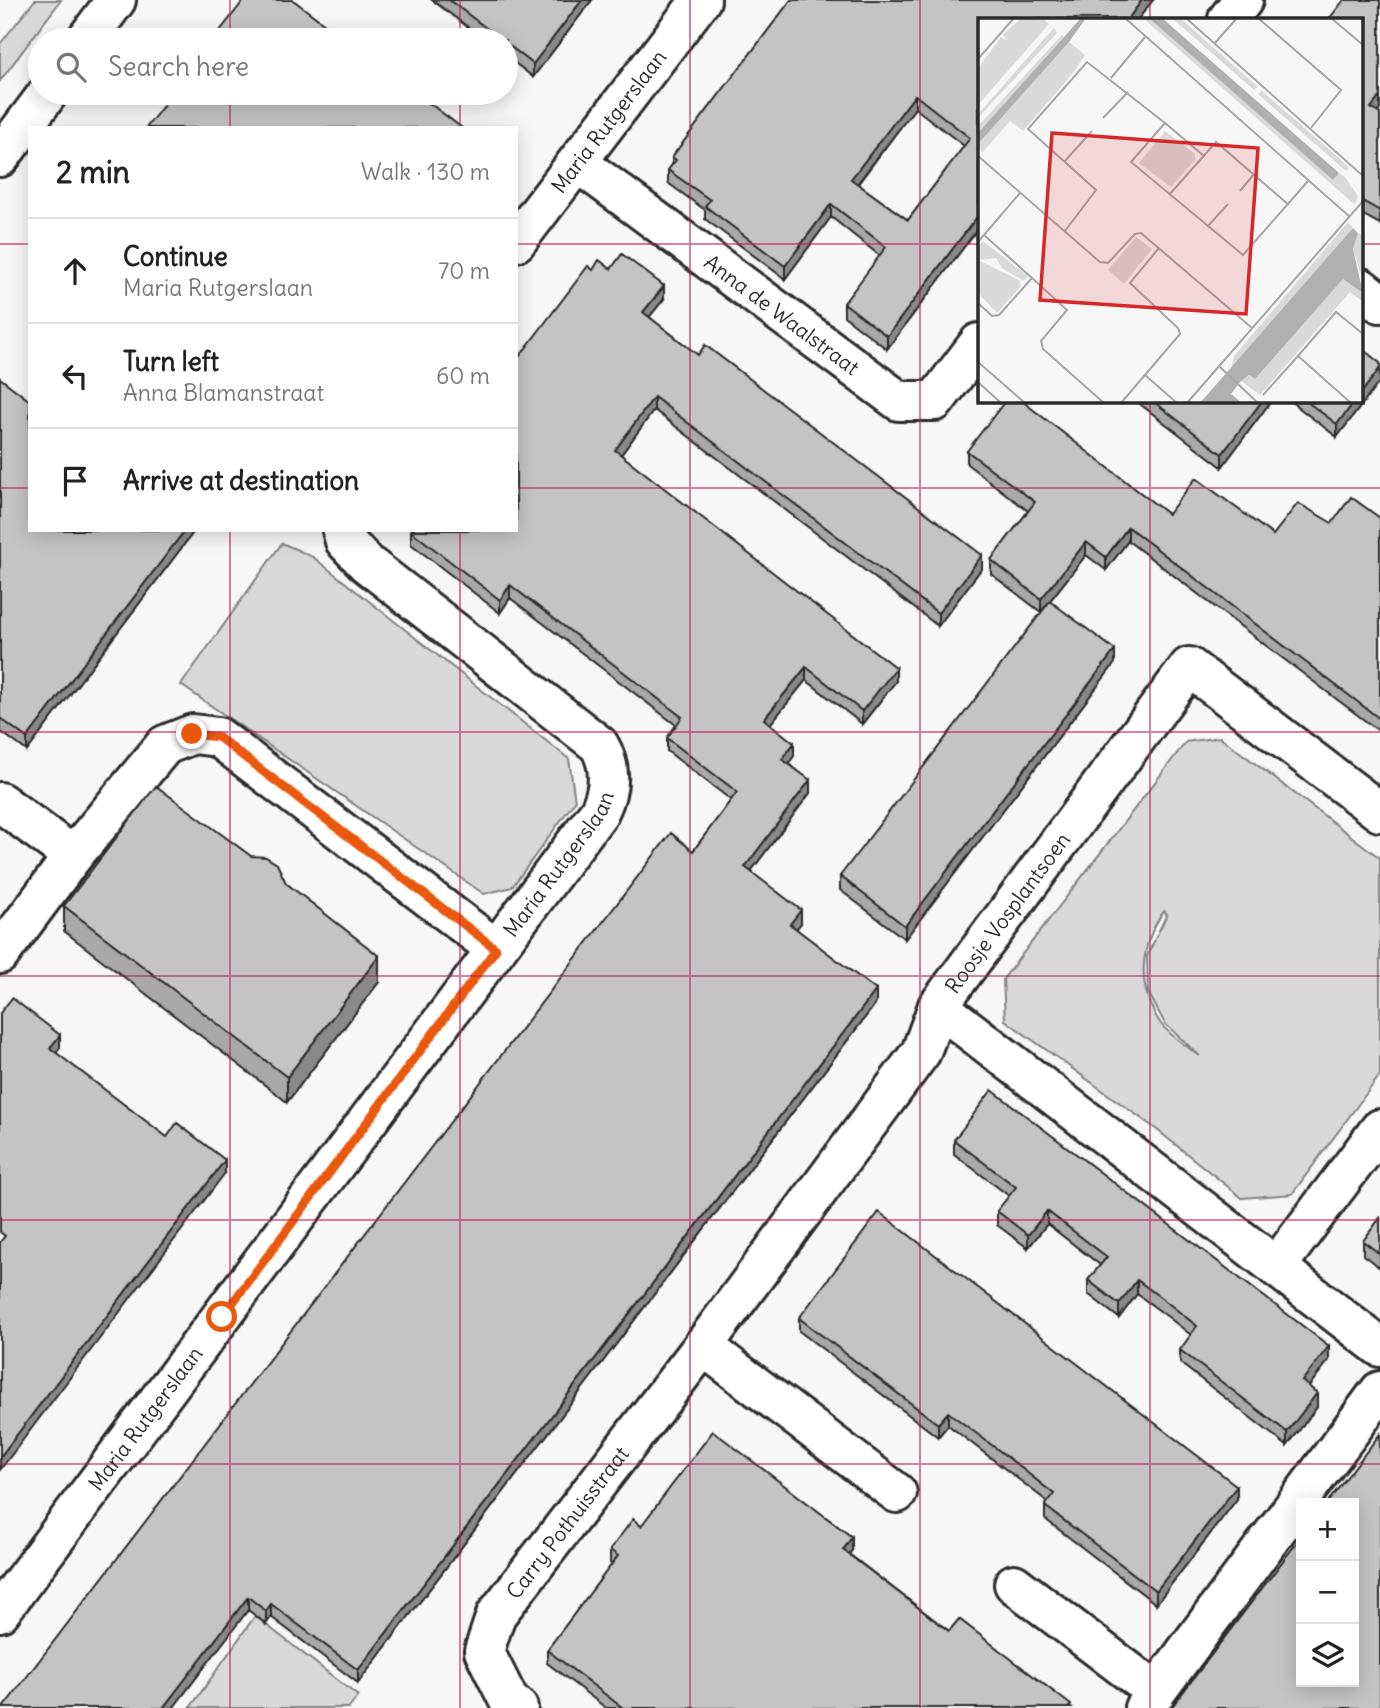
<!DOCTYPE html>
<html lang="en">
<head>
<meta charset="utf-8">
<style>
	:root { --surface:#fff; --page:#f6f6f6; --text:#222; --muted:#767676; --line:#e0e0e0 }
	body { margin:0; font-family:Delius,sans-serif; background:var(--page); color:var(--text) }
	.controls { position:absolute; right:21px; bottom:21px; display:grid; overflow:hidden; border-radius:0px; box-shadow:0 4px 18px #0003 }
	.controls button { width:63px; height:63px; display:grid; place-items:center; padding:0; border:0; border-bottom:2px solid var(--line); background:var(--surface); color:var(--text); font:35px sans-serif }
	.stop { position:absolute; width:21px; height:21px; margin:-16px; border:5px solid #ea580c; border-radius:50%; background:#fff }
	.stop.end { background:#ea580c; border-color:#fff; box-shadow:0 2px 7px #0008 }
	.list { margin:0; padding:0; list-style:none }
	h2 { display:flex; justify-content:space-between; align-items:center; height:91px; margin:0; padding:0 28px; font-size:30px }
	h2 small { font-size:23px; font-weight:400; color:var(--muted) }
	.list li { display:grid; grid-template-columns:46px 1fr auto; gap:21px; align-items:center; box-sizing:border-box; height:105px; padding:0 28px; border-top:2px solid var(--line) }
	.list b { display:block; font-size:26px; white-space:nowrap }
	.list p { margin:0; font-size:23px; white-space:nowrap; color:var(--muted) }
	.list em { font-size:23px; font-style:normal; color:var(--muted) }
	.icon { flex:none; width:38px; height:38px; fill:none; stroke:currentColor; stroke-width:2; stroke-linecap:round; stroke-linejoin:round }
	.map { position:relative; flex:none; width:1380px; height:1708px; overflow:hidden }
	.search { position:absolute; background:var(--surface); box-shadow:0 4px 18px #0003; left:28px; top:28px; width:490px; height:77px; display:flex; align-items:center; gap:18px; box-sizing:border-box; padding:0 24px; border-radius:38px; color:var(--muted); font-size:26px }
	.panel { position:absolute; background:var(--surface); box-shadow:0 4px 18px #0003; left:28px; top:126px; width:490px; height:406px; border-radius:0px }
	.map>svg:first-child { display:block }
</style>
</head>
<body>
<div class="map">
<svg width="1380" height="1708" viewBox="0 0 1380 1708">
	<rect width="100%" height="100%" fill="#f7f7f7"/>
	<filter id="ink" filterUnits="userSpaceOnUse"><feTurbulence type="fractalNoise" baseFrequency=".0143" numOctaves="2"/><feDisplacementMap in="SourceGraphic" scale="14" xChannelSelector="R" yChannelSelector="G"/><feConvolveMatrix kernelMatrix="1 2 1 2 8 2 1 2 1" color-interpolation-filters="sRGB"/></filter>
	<g filter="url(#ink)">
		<!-- green -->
		<path fill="#d9d9d9" stroke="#828282" stroke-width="2" fill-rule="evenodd" d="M35,0H61L0,81V44Z
			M282,543L313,557L569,759L575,801L512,887L484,894L181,685Z
			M1220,737L1380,858V1075L1292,1194L1242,1198L1156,1129L1005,1020L1003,979L1186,742ZM1164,911L1167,914L1147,956L1148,992L1165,1024L1200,1056C1188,1047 1170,1036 1161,1024C1136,988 1139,946 1164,911Z
			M255,1616L358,1696L349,1708H190Z"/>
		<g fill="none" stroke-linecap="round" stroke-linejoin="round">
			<!-- minor casing -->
			<g stroke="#2b2b2b" stroke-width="44">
				<g id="minor">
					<path d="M1228,19L1243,0"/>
					<path d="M86,40L116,0"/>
					<path d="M0,157L48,93"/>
					<path id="s1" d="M578,163L899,401H935L979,343"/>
					<path id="s2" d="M516,242L701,0"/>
					<path d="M1361,288L1380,303"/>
					<path d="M0,802L73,856"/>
					<path d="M0,954L73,856L165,745L193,734L218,737L496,949"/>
					<path d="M938,1006L1380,1347"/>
					<path d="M1276,1267L1380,1129"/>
					<path d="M703,1346L897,1493"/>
					<path d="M1014,1584L1156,1692"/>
					<path id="s3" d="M0,1612L599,812C610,790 612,767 599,745L366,563L345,541L342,530"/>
					<path id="s4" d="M518,1708L509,1701L484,1651L496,1615L703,1346L921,1052L938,1006L1189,667L1380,812"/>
					<path d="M1144,1708L1380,1391"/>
				</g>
			</g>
			<!-- minor -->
			<use href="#minor" stroke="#fff" stroke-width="38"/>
		</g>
		<!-- wall -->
		<path fill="#a9a9a9" stroke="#2b2b2b" stroke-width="2" fill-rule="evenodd" d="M432,0H592L533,77L506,56V40H485Z
			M791,0H1153L1138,19H979V227L887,349L844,316V303L880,256L831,217L785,279L705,219V210L668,183V170L672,165V157ZM915,108L964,146L908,220L858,184Z
			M1380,0V109L1378,113L1380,114V224L1361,214V19Z
			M593,270L664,299L649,317L698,355L982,568L938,626L654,410L621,455L896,681L862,724L806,680L770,724L794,756L788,763L810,793L751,871L801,923L796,929L876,1003L358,1683L271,1617L266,1624L248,1610L173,1708H3L693,851L731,800L667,751V738L676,725L510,598L500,613L411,544V531Z
			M1380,363V381L1337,437L1290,401H1361Z
			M0,378L30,530H195L27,751L0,731Z
			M1136,401H1271L1222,467Z
			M967,451L1168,514L1273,535L1332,523L1380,518V732L1128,541L1106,570L1086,555L1041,612L991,574V560L1028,511L967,464Z
			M1115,663L905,939L840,890V876Z
			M286,883L379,982L287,1102L64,931V906Z
			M954,1140L1329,1360L1309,1386L1317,1407L1287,1446L1180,1363V1350L1191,1335L1168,1317L1137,1294L1119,1318L1088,1294V1280L1100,1265L1047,1224L1028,1248L997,1225V1211L1009,1196L954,1154Z
			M1380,1218V1268L1363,1255V1241Z
			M799,1318L1237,1499L1156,1604L1045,1519V1506L1048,1502L948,1425L938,1437L799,1331Z
			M641,1526L852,1550L849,1554L949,1631L1071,1708H606L547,1663V1650L612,1564L610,1563V1550Z"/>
		<!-- shaded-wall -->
		<path fill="#898989" stroke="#2b2b2b" stroke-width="2" d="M582,0H592L533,77V64Z
			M1142,0H1153L1138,19H1128Z
			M915,95V108L851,192V179Z
			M1380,96V109L1371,121V108Z
			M831,204V217L785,279V266Z
			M979,214V227L887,349V336Z
			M664,286V299L643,325V312Z
			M1380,368V381L1337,437V424L1355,401H1361V393Z
			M654,397V410L615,463V450Z
			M1262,401H1271L1222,467V454Z
			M1128,527V541L1106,570V557Z
			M185,530H195L27,751V738Z
			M1086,542V555L1041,612V599Z
			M982,555V568L938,626V613Z
			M510,585V598L500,613V600Z
			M1115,650V663L905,939V926Z
			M806,667V680L764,732V719Z
			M896,668V681L862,724V711Z
			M794,743V756L782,772V759Z
			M810,780V793L745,879V867Z
			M801,910V923L790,937V924Z
			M379,956V982L287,1102V1077Z
			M876,990V1003L358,1683V1670Z
			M60,1035V1048L50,1061V1048Z
			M225,1160V1173L0,1470V1457Z
			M1047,1211V1224L1028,1248V1235Z
			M1137,1280V1294L1119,1318V1304Z
			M1329,1346V1360L1302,1395V1381Z
			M1317,1393V1407L1287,1446V1432Z
			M948,1412V1425L938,1437V1424Z
			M1237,1486V1499L1156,1604V1591Z
			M852,1537V1550L843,1563V1550Z
			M248,1597V1610L173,1708H163Z
			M271,1604V1617L266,1624V1611Z"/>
		<!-- building -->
		<path fill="#c4c4c4" stroke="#2b2b2b" stroke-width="2" fill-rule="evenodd" d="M244,0H293L346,40H213Z
			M449,0H582L533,64L506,43V40H502Z
			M791,0H1142L1128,19H979V214L887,336L844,303L886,247L831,204L785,266L705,206L710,200L668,170L676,160L672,157ZM915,95L970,138L908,220L851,179Z
			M1344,0H1380V96L1371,108L1380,114V211L1361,200V19H1329Z
			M173,93H416L462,128H146Z
			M622,254L664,286L643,312L698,355L705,345L982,555L938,613L654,397L615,450L896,668L862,711L806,667L764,719L794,743L782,759L810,780L745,867L801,910L790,924L876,990L358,1670L271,1604L266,1611L248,1597L163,1708H3L671,833L693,851L737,792L667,738L682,717L510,585L500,600L411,531L412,530H516V361L588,266L593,270L599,260L611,269Z
			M1361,348L1380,363V368L1361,393Z
			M0,378L30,401V530H185L27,738L0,718Z
			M1005,401H1022L1168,514L1196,478L1273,535L1298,503L1332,523L1351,497L1380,518V719L1128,527L1106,557L1086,542L1041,599L991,560L1035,502L967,451Z
			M1153,401H1262L1222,454Z
			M1306,401H1355L1337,424Z
			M1050,601L1115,650L905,926L840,876Z
			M156,786L251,856L266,857L277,864L286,883L379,956L287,1077L64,906Z
			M12,998L60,1035L50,1048L167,1137L177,1123L225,1160L0,1457V1242L5,1236L0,1232V1013Z
			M992,1090L1329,1346L1302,1381L1317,1393L1287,1432L1180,1350L1197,1326L1168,1303L1137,1280L1119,1304L1088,1280L1107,1257L1047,1211L1028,1235L997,1211L1016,1187L954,1140Z
			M879,1212L1237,1486L1156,1591L1045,1506L1054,1494L1001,1452L948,1412L938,1424L799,1318Z
			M1380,1218V1254L1363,1241Z
			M713,1431L852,1537L843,1550L949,1631L959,1619L1071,1705L1068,1708H623L547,1650L618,1556L610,1550L633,1519L641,1526Z
			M1380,1434V1708H1171L1301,1537V1682H1354V1503H1327Z"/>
	</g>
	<g fill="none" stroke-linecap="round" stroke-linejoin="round" filter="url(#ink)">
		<!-- route -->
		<path stroke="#ea580c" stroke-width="9" d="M192,734L218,737L496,949L222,1317"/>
	</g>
	<!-- grid -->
	<path fill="none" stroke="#c2185b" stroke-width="2" stroke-opacity="0.55" d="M230,0V40M460,0V40M690,0V1708M920,0V1708M1150,0V19M230,93V128M460,93V128M0,244H30M516,244H979M1361,244H1380M1150,401V1708M0,488H30M516,488H1380M230,530V1708M460,530V1708M0,732H1380M0,976H1380M0,1220H1380M0,1464H1380"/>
	<g text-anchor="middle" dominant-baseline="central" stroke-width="5" stroke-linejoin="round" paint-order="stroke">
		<!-- street labels -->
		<g font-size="21" fill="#2b2b2b" stroke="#fff">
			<text stroke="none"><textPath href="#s2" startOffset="152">Maria Rutgerslaan</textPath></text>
			<text stroke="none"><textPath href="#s1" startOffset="254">Anna de Waalstraat</textPath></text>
			<text stroke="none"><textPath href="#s3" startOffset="934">Maria Rutgerslaan</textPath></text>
			<text stroke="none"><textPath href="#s4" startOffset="976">Roosje Vosplantsoen</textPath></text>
			<text stroke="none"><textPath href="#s3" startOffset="242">Maria Rutgerslaan</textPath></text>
			<text stroke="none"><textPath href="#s4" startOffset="222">Carry Pothuisstraat</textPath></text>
		</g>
	</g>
	<!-- overview -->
	<g transform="translate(978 18)">
		<rect width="385" height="385" fill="#f7f7f7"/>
		<path d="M44,0H64L71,6L0,87V50L23,19L29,23L25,16ZM165,0H171L355,162L361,155L367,159L380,178L377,187ZM194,0H202L280,69L276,72ZM76,10L79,15L0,100V96ZM84,17L86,19L0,115V108ZM91,24L107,37L95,55L45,113L32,103L4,135L0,126ZM284,73L361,140L371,150L368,153L280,76ZM187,113L217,136V142L193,169L161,145ZM370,204L375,210L253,351L256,338ZM380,215L385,218V263L375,231ZM158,219L174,231L146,266L130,252ZM5,223L50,258L46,263L24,250L18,240L2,242L0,228ZM0,242L41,262L43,268L19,295L0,275ZM365,261L385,275V284L372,274L282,377L263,363L271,357L277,361Z" fill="#d9d9d9"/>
		<path d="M103,0H108L91,24L0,126V115ZM171,0H184L361,155L355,162ZM375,210L380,215L375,231L385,275L365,261L277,361L271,357L263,363L253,376L264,385H222Z" fill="#b0b0b0"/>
		<path fill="none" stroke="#a5a5a5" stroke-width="2" d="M147,0L372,199M208,0L385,158M280,0L363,72L333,110M353,0L385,27M237,25L259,0M0,41L36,0M133,60L167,19M125,100L150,74M0,138L122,244L130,245L157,216L163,215L274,310M226,138L187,105L153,144L265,237L331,162M86,144L114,113M262,173L276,156M191,177L238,124L311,187M230,208L250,186M87,213L118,172L50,111L109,44L187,105M0,224L42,175M54,260L89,292L63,323L65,331L126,385M0,285L14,298L21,297L54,260L6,217M0,344L47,385M242,349L280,385M167,357L199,385M0,364L23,385M285,377L320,338M143,385L202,316L200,310L152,265L181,230M209,385L385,183M373,385L320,338L358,294L385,316"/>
		<path fill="#d62828" fill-opacity="0.15" stroke="#d62828" stroke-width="3.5" d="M74,115L280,130L268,296L62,282Z"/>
		<rect width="385" height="385" fill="none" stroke="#2b2b2b" stroke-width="3.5"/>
	</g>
</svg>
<div class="controls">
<button>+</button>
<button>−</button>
<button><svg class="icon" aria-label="layers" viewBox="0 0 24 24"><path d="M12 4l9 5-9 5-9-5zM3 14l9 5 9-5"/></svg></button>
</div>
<div class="stop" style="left:222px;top:1317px"></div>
<div class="stop end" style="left:192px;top:734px"></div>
<div class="search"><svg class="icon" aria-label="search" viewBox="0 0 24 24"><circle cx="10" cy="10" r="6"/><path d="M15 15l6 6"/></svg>Search here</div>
<section class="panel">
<h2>2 min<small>Walk · 130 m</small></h2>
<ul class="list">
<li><svg class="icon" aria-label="ahead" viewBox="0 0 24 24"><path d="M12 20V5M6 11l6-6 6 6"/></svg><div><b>Continue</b><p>Maria Rutgerslaan</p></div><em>70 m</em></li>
<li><svg class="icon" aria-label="left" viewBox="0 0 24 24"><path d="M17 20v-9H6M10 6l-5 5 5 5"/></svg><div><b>Turn left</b><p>Anna Blamanstraat</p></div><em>60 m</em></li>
<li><svg class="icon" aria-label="arrive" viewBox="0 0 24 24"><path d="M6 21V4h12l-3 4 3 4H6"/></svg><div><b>Arrive at destination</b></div></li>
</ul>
</section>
</div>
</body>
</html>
